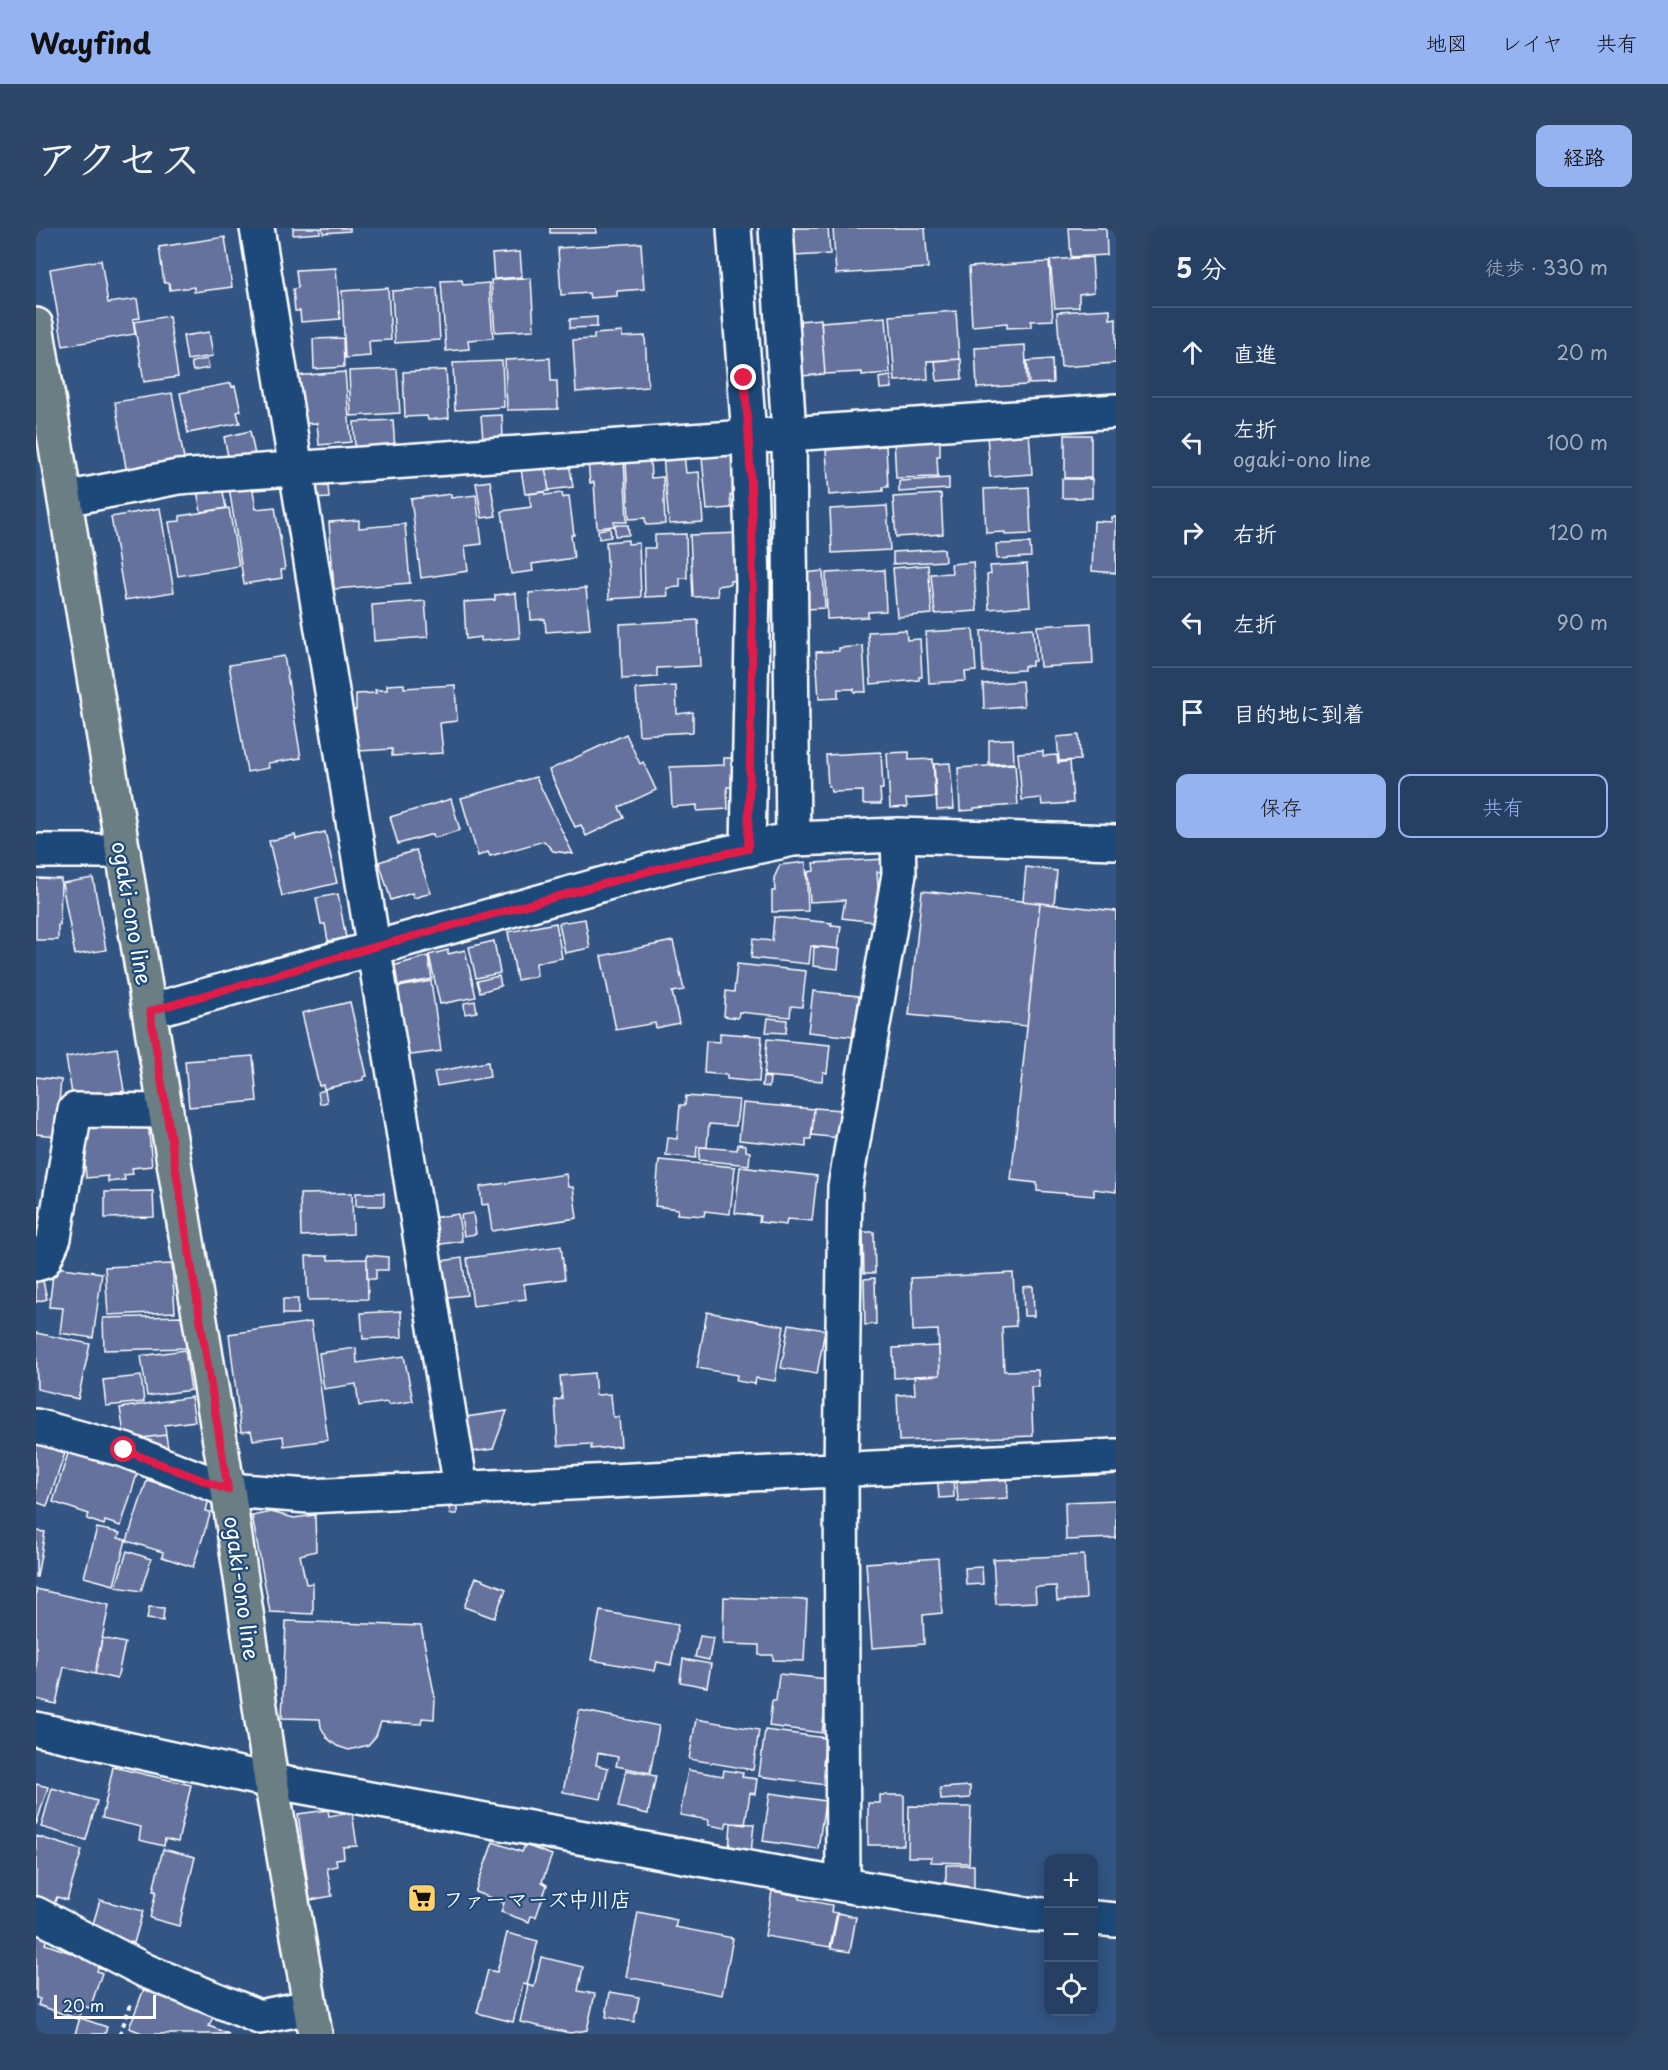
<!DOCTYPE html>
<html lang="ja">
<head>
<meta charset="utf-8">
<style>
	:root { --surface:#264063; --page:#2e4769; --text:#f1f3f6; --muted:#a4afbe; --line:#425978; --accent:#95b2f1 }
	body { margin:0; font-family:"Playpen Sans","Klee One",sans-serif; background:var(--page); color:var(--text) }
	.controls { position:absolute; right:18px; bottom:18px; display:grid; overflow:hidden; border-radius:12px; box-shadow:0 3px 15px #0003 }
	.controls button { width:54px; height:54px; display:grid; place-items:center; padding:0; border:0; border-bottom:2px solid var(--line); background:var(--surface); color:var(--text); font:30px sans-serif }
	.scale { position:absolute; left:18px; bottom:15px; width:102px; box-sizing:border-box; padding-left:6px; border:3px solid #fff; border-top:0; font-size:16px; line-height:21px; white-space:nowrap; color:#fff; -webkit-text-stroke:4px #1f4a7a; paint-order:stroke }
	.stop { position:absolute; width:18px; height:18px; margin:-14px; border:4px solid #e11d48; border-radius:50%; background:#fff }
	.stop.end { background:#e11d48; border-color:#fff; box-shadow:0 2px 6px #0008 }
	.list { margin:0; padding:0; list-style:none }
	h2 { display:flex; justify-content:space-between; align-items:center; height:78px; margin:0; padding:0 24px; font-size:26px }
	h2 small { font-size:20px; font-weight:400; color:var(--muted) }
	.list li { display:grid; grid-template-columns:39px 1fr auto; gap:18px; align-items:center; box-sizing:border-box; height:90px; padding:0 24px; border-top:2px solid var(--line) }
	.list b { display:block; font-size:22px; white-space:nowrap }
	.list p { margin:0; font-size:20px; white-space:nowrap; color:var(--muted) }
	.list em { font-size:20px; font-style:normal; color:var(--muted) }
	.actions { display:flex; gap:12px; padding:18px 24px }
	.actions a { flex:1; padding:14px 0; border:2px solid var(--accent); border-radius:12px; text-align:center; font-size:21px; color:var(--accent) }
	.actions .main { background:var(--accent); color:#111 }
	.icon { flex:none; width:33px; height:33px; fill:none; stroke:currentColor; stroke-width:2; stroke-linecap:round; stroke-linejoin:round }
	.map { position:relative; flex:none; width:1080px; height:1806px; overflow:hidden; border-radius:12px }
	header { display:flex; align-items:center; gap:36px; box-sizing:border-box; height:84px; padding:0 30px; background:var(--accent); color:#111 }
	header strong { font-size:28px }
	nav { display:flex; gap:33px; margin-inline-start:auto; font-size:21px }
	.intro { display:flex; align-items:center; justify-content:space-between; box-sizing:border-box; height:144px; padding:0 36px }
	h1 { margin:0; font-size:42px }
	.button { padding:15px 27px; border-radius:12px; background:var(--accent); color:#111; font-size:21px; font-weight:700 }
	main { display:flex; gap:36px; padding:0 36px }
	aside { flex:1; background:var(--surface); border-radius:12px; box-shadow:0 3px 15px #0003 }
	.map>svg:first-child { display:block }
</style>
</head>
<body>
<header>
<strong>Wayfind</strong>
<nav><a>地図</a><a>レイヤ</a><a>共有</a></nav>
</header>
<div class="intro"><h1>アクセス</h1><a class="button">経路</a></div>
<main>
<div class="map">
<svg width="1080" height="1806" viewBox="0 0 1080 1806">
	<rect width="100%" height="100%" fill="#335584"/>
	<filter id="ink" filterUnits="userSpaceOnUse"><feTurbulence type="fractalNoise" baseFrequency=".0167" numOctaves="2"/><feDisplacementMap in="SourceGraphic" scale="12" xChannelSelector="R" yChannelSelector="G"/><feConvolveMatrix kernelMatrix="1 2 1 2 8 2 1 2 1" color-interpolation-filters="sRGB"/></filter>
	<g filter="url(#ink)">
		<!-- building -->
		<path fill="#65729d" stroke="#fff" stroke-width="1.5" d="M257,0H284V5L257,7Z
			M286,0H314V3L287,5Z
			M514,0H560L561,5H514Z
			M756,0H792L794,26L758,28Z
			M797,0H889L892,40L800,46Z
			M1033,0H1070L1071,27L1035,29Z
			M189,9L196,59L158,64V59L134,62L133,55H128L123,19Z
			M605,15L608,61L581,63V68L554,70L553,65L525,67L522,20Z
			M484,24L486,49L458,51L456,26Z
			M1056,29L1058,64L1043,66V79L1019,80L1014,32Z
			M65,32L72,75L101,71L104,90L97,91L99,106L27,118L14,41Z
			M1013,34L1017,92L995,93V99L971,100V95L936,98L933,39Z
			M300,40L304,91L265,94L264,83H259L257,61L262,60L260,42Z
			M495,50L498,102L459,104L455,52Z
			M426,52L427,57L453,55L457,110L432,112L433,121L410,123L405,53Z
			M352,60L355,112L333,113L334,128L309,130L306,63Z
			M401,60L404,112L359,115L356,63Z
			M1074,81V91L1080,90V135L1025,139L1021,84Z
			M920,83L923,131L891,133L892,151L859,153L854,88Z
			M133,88L142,149L108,154L98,94Z
			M561,89V99L534,100V91Z
			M850,89L854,145L826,147V144L789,146L785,94Z
			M785,91L789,146L766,148L763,93Z
			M173,104L177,128L151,132L147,108Z
			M586,104V109L609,108L612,159L540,164L537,112L558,111V106Z
			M307,110L308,139L278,141L277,111Z
			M989,117L991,157L941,160L939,120Z
			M514,130L515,153H521L522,181L471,182L469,132Z
			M171,131L173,140L157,143L155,134Z
			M925,131L926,151L901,153L899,133Z
			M1016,131L1017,155L993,156L991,133Z
			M466,133L468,179L419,182L417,135Z
			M361,141L364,185L315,188L313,143Z
			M410,142L413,190L392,192L391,188L369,189L367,144Z
			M309,144L315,214L283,217L281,195L262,196L258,148Z
			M855,148L856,160L844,161L843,150Z
			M195,155L196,159L199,158L205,183L201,184L204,195L152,205L144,165Z
			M136,165L149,236L91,246L79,174Z
			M466,187L467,211L447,212L445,188Z
			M357,192L359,222L319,224L318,194Z
			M214,203L219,227L193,233L188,209Z
			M993,204L996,246L954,249L951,207Z
			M1029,207H1055V250H1029Z
			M904,210V228H901L902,249L860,250L858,212Z
			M850,218L852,259H847V263L793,267L790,222Z
			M699,223L703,266L694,267L695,280L671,282L666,230H669L668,225Z
			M648,227L650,245L663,244L667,294L633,296L627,228Z
			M588,231L591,294H578V298L561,300L558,254L554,255L552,234Z
			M614,231L615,250L627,249L629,296L610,297L609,290L593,291L590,233Z
			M533,234L537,259L513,262L509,239Z
			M509,239L513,263L489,266L485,241Z
			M913,250V261L863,264V253Z
			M1026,251H1056V270H1026Z
			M454,253L460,288L446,290L440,255Z
			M216,256L220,281L239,279L249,341L245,342L246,350L208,356L193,259Z
			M292,257L293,270L276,271L275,258Z
			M186,258L190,280L165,284L161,262Z
			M993,259L995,306L969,307V304L950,305L948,261Z
			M509,264V267L526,265L527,270L533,268L538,307H535L538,330L496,336L497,343L475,346L466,283L495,279L493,266Z
			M415,266V270L440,267L446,316L429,318L432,343L385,350L375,271Z
			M905,266L907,306L860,309L857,269Z
			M851,278L854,322L796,325L794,281Z
			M124,280L138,364L89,372L75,289Z
			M193,280L203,338L142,348L133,294L144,293V288Z
			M1076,289H1080V345L1056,343L1058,293L1076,294Z
			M323,292V300L369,296L374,355L298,361L293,294Z
			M579,297H592L593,307L579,308Z
			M574,300L575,309L563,311L562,302Z
			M704,305L706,352L694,353V356L681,358L682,368L657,369L654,307Z
			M650,306L651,350H644V359L631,360L632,368L609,369L608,320H619V307Z
			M592,312V316L603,315L605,369L573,371L570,314Z
			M994,315L995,329L961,331L960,316Z
			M908,321L909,333L857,336V324Z
			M937,334L941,383L899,386L895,346L916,345L915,336Z
			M991,336L994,378L953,381L951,347L955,346L954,338Z
			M892,337L896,386L861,389L857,340Z
			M848,342L850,383L832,384V389L791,391L790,345Z
			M787,343L789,380L769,381L767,345Z
			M550,360L554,401L510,404L509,391L495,392L493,365Z
			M480,365L484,410L445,413V409L430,411L428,374L459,372V367Z
			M389,373L392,409L338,413L336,377Z
			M662,392L664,438L621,440V449L586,451L584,396Z
			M1055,395L1057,436L1004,439L1001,398Z
			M997,400L999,433H996V438H988V442L947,444L945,403Z
			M937,401L940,443L929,444L930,453L893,455L890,404Z
			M870,402L871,412L884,411L886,449H883V452L835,456L832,404Z
			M827,418L830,464H818V461H802V470L783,471L780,424L803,423V420Z
			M248,428L265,530L232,535L233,540L211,544L193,437Z
			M986,453L988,478L948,481L947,456Z
			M368,456V460L419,457L421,493L404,495L407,525L356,528V521L323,523L318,482H320V466L340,465L339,462H351V457Z
			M640,458L641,486L657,484V504L603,507L600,461Z
			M590,506L604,536L607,534L620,562L583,579L588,590L550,608L545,597L539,599L513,542Z
			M1043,507L1044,532L1023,533L1021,509Z
			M977,511L978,535L953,536V512Z
			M1007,523V528L1021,527L1022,535L1034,533L1037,575L1006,577L1005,570L986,572L982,525Z
			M845,524L847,561H844L845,576H827V563L795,564L794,558H792L790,527Z
			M873,524V532L897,531L899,569L870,571L871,579L854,580L851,525Z
			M688,530H705L706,559H691L692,581L661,583V577L636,579L634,539L688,537Z
			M914,535L918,581L901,582L898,536Z
			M979,536L982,577L938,580V582L924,583L922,540Z
			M500,549L537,626L517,623L508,613L454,628L452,624L442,628L425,570Z
			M415,571L424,602L398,610L397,606L362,616L354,589Z
			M289,604L301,655L246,668L233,613L259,607L260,611Z
			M380,622L395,665L378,670L376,665L355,672L343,634Z
			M849,631L850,643L841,644L843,670L839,694L806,690L809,672L774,674L772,644L778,643L777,635Z
			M770,634L772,683L736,684V663H739L738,650L744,637Z
			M990,639L1021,643L1018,677L987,673Z
			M0,650L25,651L24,697H22V712H0Z
			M57,650L70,722L39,727L26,655Z
			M886,663L1004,675L991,798L873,787Z
			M302,666L310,710L292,713L289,696H285L280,670Z
			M1004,675L1080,683V964L1058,961V968L1001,963V955L975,952Z
			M738,689L796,695L795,697L805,698L802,721L775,718L773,736L715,730L717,711L736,713Z
			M549,691L554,720L529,725L523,695Z
			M520,695L526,730L500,735L501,748L481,752L472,704Z
			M458,713L464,745L440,750L433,719Z
			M637,713L648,762L636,764L643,795L620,800L619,795L580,802L565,728Z
			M778,718L804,721L802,741L777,738Z
			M412,722V726L429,722L440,769L404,776L393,727Z
			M392,728L396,751L360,758L356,740L357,738Z
			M701,736L770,743L766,779L755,778L754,789L703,784L702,790L688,788L690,763L698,764Z
			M463,748L465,758L444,764L441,753Z
			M395,753L405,823L368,828L357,760Z
			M777,763L823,768L818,809L772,804Z
			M439,773L441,784L429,786L428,775Z
			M314,774L331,848L327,849V852L288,861L287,857L283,858L266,785Z
			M732,790L751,792L750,805L730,804Z
			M684,805L726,808L723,854L691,851V847L668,845L670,813L684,814Z
			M731,811L794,817L791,845L787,844L786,853L728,848Z
			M81,820L88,863L37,872L30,829Z
			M217,828L221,873L153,879L149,833Z
			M452,834L454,849L401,858L398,844Z
			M0,849L25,852L20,908L0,906Z
			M727,849L734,850L733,859L726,858Z
			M289,862L291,874L284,876L282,864Z
			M650,868L703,872L700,898L673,896L671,919H661L660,930L630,927L632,910L641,911L644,877H649Z
			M707,875L778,881L775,911H770V919L703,912Z
			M778,880L806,882L803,910L776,907Z
			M112,894L116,938L96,940L97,946L88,947L89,952L72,954V948L50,950L46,899Z
			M702,916L710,917V923L714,924L713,937L663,932L664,919L701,922Z
			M623,932L699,939L694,986L669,983L668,988L641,986L642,981L619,978Z
			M704,939L781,948L776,993L751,991L750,997L723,994L724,988L699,985Z
			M530,946L532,959H537L541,990L456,1003L452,976L446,977L444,959Z
			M117,963L118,989L69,990V964Z
			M316,965L317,1006L265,1008L264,966Z
			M320,965H348V978H320Z
			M0,977L10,979L5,1009L0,1008Z
			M437,985L440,1006L428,1008L425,987Z
			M422,986L426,1013L399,1017L395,990Z
			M827,1004H838L839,1045H828Z
			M525,1018L529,1051L488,1056L490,1071L437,1078L431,1030Z
			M331,1027L352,1029V1042H340V1051H331Z
			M270,1028H292V1032L331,1031L332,1071L272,1072Z
			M426,1030L431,1067L404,1070L399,1034Z
			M136,1036L139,1084L72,1087L69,1039Z
			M18,1039L66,1045L57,1110L24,1105L27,1080L13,1079Z
			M5,1044L11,1071L0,1074V1045Z
			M977,1045L980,1098L966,1099L968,1143L1002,1142L1003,1159H995L997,1208L863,1213L861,1167L879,1166L878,1148L904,1147L902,1102L877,1103L875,1050Z
			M839,1050L840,1096L829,1097L828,1051Z
			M997,1058L998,1088H988L987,1059Z
			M247,1071H262V1086H247Z
			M365,1083L366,1109L327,1111L325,1085Z
			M671,1084L748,1098L739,1153L720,1150L719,1156L700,1153L701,1147L661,1140Z
			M146,1088L151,1120L68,1122L67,1090Z
			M275,1094L292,1212L248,1218L247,1208L217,1212L215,1203L205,1204L193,1106Z
			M753,1096L789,1102L781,1146L745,1140Z
			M0,1105L54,1116L42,1171L1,1161Z
			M903,1118L904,1147L858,1150L857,1120Z
			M320,1120L321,1135L368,1128L377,1173L352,1177L351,1174L323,1178L320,1156L288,1161L283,1125Z
			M149,1122L155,1162L111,1168L105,1128Z
			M558,1145L560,1167L575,1166L577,1189H583L585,1218L555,1221V1216L522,1218L519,1172L526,1171L524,1148Z
			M105,1148L108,1174L70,1178L67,1152Z
			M155,1169L159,1193L129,1197L130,1207L89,1212L84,1180Z
			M471,1183L457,1221L428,1225L423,1190Z
			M130,1207L134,1234L89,1212Z
			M0,1215L29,1225L11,1278L0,1274Z
			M33,1222L102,1243L85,1298L69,1293L68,1297L51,1291L53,1286L17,1274Z
			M971,1244L972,1270L922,1273L920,1248Z
			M901,1246H917L918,1269L903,1270Z
			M111,1252L173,1271L170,1283L175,1284L157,1339L126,1329L127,1324L91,1313Z
			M1080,1272V1310L1030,1312L1029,1274Z
			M413,1279H421V1286H414Z
			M235,1284L258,1290L279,1287L280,1323L264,1327L270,1356L277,1355V1386L234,1384L216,1288Z
			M61,1300L84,1305L82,1310L90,1312L78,1357L48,1349Z
			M0,1303L9,1304L1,1349H0Z
			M91,1323L115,1331L105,1363L80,1359Z
			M1048,1327L1050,1371L1021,1373L1020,1358L999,1359L1000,1374L960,1376L957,1331Z
			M902,1330L906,1385L887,1387L888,1416L836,1420L830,1335Z
			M946,1339L947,1356L930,1357L929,1340Z
			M440,1349L470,1361L458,1390L428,1379Z
			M0,1361L73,1377L59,1446L28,1439L20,1476L0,1471Z
			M688,1369L771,1372L768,1433L737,1432V1427H723V1417L687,1416Z
			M113,1379L128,1380L127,1393L111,1391Z
			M564,1383L642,1397L635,1437L621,1434L619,1443L555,1432Z
			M250,1393L385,1398L399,1470L398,1491L386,1490L385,1496L345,1494L340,1508L332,1517L313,1522L301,1518L291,1510L285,1499L284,1491L246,1490Z
			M664,1408L677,1410L673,1432L659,1429Z
			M66,1410L89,1415L81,1451L59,1446Z
			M647,1431L675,1436L671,1459L644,1454Z
			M743,1446L792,1451L786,1505L733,1498L736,1473H740Z
			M543,1482L623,1498L614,1545L580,1538L582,1529L562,1525L560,1537L572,1540L565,1571L527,1564Z
			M660,1491L723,1502L717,1542L653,1531Z
			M729,1502L790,1510L787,1536L793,1538L790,1557L723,1548Z
			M77,1539L155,1557L142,1614L129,1611L128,1618L103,1612L105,1599L66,1590Z
			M590,1542L620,1548L612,1586L582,1579Z
			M652,1542L687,1548L688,1542L707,1545L706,1549L721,1551L719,1566L714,1565L709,1597L691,1594L689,1600L672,1597L673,1592L644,1587Z
			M0,1556L12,1559L0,1597Z
			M934,1558V1570L905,1572L904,1560Z
			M16,1560L61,1573L50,1612L5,1599Z
			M734,1565L789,1573L782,1621L727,1613Z
			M844,1567H868V1617H832V1575H844Z
			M873,1578L935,1579L933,1635L895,1634V1629H872Z
			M292,1582L293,1588L316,1584L321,1618L307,1619L308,1630L300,1631L301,1638L291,1640L296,1668L274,1672L262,1586Z
			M695,1595L718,1596L715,1625L693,1623Z
			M0,1608L46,1622L31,1672L21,1669L18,1676L0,1670Z
			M457,1614L486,1624L489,1617L516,1627L506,1654L511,1657L500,1689L495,1688L493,1694L465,1684L468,1675L439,1664Z
			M127,1621L159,1629L143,1698L114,1690L120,1663H117Z
			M910,1637H938V1667L910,1662Z
			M736,1663L764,1668L763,1671L796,1677L795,1684L801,1685L794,1719L729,1708Z
			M64,1672L107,1683L98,1715L55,1703Z
			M602,1684L641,1692L639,1699L697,1710L686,1767L590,1749Z
			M802,1685L820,1689L814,1724L795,1721Z
			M471,1705L502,1713L491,1757L487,1756L477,1794L441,1785L452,1742L461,1744Z
			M0,1706L11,1710L9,1716L64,1735L61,1743L66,1745L54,1780L47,1778L42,1791L2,1777L4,1771L0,1770Z
			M505,1729L547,1739L542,1763L559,1766L551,1802L534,1805L484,1794L492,1757L498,1759Z
			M111,1753L181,1780L173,1798L193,1806H109L93,1800Z
			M574,1764L603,1769L598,1794L570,1789Z
			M44,1790L71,1799L69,1806H39Z"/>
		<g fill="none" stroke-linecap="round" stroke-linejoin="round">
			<!-- minor casing -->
			<g stroke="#fff" stroke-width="38">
				<path id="minor" d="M221,0L425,1260
					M698,0L713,209L717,356L712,621
					M740,0L753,205L757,611
					M29,271L142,249L1080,183
					M0,623H87
					M114,783L639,636L757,611L862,607L1080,614
					M0,1036L7,1034L18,1010L39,882L130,883
					M0,1198L88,1222L192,1262L273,1268L1080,1228
					M0,1501L235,1553L807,1657L987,1686L1012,1687
					M807,1657L805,1242L809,959L863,646L862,607
					M0,1686L110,1743L223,1789L274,1779
					M1058,1690L1080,1692"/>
			</g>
			<!-- major casing -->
			<g stroke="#fff" stroke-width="38">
				<path id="major" d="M0,97L192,1262L235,1553L279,1806"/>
			</g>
			<!-- path -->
			<path stroke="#fff" stroke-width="4" stroke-dasharray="4.5 4.5" stroke-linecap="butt" d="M84,1806L96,1773"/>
			<!-- minor -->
			<use href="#minor" stroke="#1f4a7a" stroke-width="33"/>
			<!-- major -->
			<use href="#major" stroke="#6b7e84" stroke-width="33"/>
		</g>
	</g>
	<g fill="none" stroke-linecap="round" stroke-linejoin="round" filter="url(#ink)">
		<!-- route -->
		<path stroke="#e11d48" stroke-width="8" d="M88,1222L192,1262L114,783L338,719L639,636L712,621C715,464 723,306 708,150"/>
	</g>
	<!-- icons -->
	<defs>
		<g id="supermarket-square" transform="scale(1.5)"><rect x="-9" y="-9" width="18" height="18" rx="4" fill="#ffd166" stroke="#1f4a7a"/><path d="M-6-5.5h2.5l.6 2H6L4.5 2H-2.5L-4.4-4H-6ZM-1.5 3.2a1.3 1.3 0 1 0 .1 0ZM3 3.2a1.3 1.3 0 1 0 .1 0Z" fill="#111"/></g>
	</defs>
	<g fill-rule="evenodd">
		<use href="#supermarket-square" x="386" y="1670"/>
	</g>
	<g text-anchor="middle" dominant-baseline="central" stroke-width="4.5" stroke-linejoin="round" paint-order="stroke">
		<!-- street labels -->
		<g font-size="21" fill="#fff" stroke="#1f4a7a">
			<text transform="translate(97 685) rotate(80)">ogaki-ono line</text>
			<text transform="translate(207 1360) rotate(82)">ogaki-ono line</text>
		</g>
		<!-- poi labels -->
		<g font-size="21" font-weight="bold" fill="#fff" stroke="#1f4a7a" text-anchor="start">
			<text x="407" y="1670">ファーマーズ中川店</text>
		</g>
	</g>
</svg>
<div class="controls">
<button>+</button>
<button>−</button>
<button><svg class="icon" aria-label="locate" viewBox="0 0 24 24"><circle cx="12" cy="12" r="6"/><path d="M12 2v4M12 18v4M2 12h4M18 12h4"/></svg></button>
</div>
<div class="scale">20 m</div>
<div class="stop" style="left:88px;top:1222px"></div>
<div class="stop end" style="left:708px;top:150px"></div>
</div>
<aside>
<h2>5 分<small>徒歩 · 330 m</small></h2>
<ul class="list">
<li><svg class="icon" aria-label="ahead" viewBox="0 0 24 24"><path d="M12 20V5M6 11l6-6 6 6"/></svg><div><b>直進</b></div><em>20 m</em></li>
<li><svg class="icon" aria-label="left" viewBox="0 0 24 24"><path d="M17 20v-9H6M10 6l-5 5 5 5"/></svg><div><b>左折</b><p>ogaki-ono line</p></div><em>100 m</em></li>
<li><svg class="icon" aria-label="right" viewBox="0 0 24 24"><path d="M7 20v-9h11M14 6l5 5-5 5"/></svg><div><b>右折</b></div><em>120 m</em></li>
<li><svg class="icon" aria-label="left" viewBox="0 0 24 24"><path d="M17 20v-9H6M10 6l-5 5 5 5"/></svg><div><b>左折</b></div><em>90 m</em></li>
<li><svg class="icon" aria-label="arrive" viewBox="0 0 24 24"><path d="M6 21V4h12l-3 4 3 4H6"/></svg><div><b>目的地に到着</b></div></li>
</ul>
<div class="actions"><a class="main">保存</a><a>共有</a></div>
</aside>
</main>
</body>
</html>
